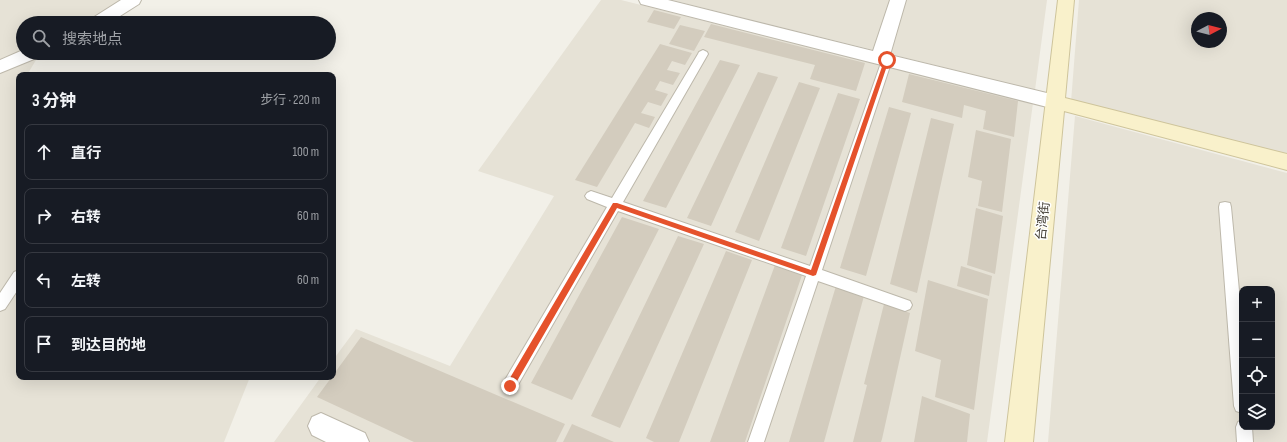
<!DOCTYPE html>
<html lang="zh">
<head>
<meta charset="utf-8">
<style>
	:root { --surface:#171b24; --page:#242831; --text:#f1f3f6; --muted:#9ea1a6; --line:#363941 }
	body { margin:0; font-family:"Sofia Sans Condensed","Noto Sans SC",sans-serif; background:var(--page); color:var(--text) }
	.controls { position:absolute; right:12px; bottom:12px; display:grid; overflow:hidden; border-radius:8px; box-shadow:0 4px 16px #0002 }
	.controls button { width:36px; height:36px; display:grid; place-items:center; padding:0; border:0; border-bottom:1px solid var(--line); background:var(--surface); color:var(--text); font:20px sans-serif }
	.compass { position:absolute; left:1191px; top:12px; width:36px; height:36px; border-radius:50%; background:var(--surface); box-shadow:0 4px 16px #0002; rotate:83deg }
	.stop { position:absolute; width:12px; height:12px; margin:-9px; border:3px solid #e5522c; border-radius:50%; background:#fff }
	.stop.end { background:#e5522c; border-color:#fff; box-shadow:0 1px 4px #0008 }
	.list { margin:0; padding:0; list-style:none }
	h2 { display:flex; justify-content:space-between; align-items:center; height:52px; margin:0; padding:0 16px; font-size:17px }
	h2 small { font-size:13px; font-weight:400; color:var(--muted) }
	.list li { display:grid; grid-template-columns:26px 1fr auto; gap:12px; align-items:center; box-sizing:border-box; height:56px; margin:0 8px 8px; padding:0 8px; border:1px solid var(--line); border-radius:8px }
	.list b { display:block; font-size:15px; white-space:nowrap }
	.list em { font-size:13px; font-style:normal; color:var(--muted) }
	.icon { flex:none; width:22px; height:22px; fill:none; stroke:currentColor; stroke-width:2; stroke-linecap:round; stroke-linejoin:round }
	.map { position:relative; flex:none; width:1287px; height:442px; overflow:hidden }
	.search { position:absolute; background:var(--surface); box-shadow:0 4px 16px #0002; left:16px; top:16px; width:320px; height:44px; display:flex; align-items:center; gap:10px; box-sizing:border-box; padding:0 14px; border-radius:22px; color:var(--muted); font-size:15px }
	.panel { position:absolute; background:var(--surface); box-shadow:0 4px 16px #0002; left:16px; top:72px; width:320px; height:308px; border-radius:8px }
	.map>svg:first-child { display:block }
</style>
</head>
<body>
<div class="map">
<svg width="1287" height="442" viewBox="0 0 1287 442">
	<rect width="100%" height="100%" fill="#f2f0e8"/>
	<!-- residential -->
	<path fill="#e6e2d6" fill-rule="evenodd" d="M0,0H142L101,23H23V53H48L36,60L27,75H19V377H250L224,442H0Z
		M601,0H621L1033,103L987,442H274L321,377H333V360L356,329L450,366L554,196L478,171Z
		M672,0H1047L1035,90Z
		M1079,0H1287V158L1071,102ZM1197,18H1221V42H1197Z
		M1075,116L1287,173V442H1048ZM1242,289H1272V427H1242Z"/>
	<!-- building -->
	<path fill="#d3ccbe" d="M654,10L681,17L674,29L647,22Z
		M711,24L865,63L856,91L810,79L815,65L704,37Z
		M680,25L705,31L694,51L669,44Z
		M660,44L692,53L685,65L672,61L667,70L680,73L673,85L660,81L655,90L668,94L661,106L648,102L641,113L655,117L649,128L635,123L597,187L575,180Z
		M720,60L740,65L666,208L643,201Z
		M758,72L778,77L711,226L687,218Z
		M909,74L1018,101L1014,137L983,129L986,111L964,105L962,118L902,102Z
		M799,82L820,88L759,241L735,232Z
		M838,93L860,99L806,256L781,248Z
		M889,107L911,113L866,276L840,268Z
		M931,118L954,124L917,293L890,284Z
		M976,130L1011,139L1002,212L978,206L982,181L968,177Z
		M976,208L1003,216L995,274L967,265Z
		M622,217L659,229L572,400L531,383Z
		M678,236L704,244L620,428L591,416Z
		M726,251L752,260L679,442H654L646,438Z
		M775,265L802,275L745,442H710Z
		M961,266L992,276L989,296L957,286Z
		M928,280L988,299L974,410L935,397L941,360L915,351Z
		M836,286L864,296L824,442H789Z
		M884,304L910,313L882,439L881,442H853L867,385L864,384Z
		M361,337L405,356L565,424L556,442H414L317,397Z
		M922,396L970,414L967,442H914Z
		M572,424L614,442H563Z"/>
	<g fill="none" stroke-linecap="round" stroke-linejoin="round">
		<!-- lane casing -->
		<g stroke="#bdb8ab" stroke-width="2">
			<path id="lane" d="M703,50L707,52L708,54L623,202L810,266L882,60L883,57H891L892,60L822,270L910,301L912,305L910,309L905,311L818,281L764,442H748L806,276L618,211L515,390L510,392L505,390L502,385L607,207L587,199L585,196L587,193L591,191L612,198L698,54L699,52Z
				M1225,202L1230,203L1231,207L1242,322V413L1236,411L1234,406L1219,207L1220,203Z
				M19,270V288L5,309L0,311V293L14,272Z
				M1242,420V427H1252L1253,442H1237L1236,427L1238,422Z"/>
		</g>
		<!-- street casing -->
		<g stroke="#bdb8ab" stroke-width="2">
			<path id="street" d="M121,0H141L139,4L109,23H88L91,19Z
				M639,0H668L873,51L890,0H906L890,55L1055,95L1062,97L1065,102L1062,107L1055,109L641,4Z
				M23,50V53H42L39,57L0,73V60Z
				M321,413L365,433L369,442H326L312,435L308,426L312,417Z"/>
		</g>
		<!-- secondary casing -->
		<g stroke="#cec49b" stroke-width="2">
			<path id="secondary" d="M1058,0H1074L1065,98L1287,154V170L1064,111L1033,442H1005Z"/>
		</g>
		<!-- lane -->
		<use href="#lane" fill="#fff" fill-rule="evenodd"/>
		<!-- street -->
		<use href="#street" fill="#fff" fill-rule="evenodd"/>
		<!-- secondary -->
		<use href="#secondary" fill="#f9f1cb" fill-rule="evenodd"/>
	</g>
	<!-- route -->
	<path fill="#e5522c" d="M885,58L889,60L816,275L813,276L617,208L513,388H507V383L613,203H617L811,270Z"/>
	<g text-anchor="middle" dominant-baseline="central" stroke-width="3" stroke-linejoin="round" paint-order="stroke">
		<!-- street labels -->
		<g font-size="13" fill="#454037" stroke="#fff">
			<text transform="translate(1043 221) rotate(-84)">台湾街</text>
		</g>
	</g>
</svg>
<div class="controls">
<button>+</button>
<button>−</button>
<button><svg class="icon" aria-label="locate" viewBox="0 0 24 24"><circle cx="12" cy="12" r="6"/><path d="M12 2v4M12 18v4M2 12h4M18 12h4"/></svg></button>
<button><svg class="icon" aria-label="layers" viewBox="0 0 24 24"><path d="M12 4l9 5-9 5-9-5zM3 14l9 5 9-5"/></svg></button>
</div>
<svg class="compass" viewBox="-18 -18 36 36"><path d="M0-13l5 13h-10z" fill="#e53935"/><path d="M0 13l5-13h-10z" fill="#9ea1a6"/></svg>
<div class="stop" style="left:887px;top:60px"></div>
<div class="stop end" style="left:510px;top:386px"></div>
<div class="search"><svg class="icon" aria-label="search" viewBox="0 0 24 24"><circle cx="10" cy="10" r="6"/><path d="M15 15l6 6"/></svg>搜索地点</div>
<section class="panel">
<h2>3 分钟<small>步行 · 220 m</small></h2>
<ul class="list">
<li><svg class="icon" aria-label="ahead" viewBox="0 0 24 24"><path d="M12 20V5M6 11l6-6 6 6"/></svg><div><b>直行</b></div><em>100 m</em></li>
<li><svg class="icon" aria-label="right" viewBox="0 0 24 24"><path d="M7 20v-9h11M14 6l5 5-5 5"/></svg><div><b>右转</b></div><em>60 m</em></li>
<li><svg class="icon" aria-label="left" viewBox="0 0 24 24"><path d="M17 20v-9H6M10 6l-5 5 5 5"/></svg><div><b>左转</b></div><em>60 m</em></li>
<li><svg class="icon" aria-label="arrive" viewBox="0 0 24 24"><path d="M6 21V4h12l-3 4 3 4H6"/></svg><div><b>到达目的地</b></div></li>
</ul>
</section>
</div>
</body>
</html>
